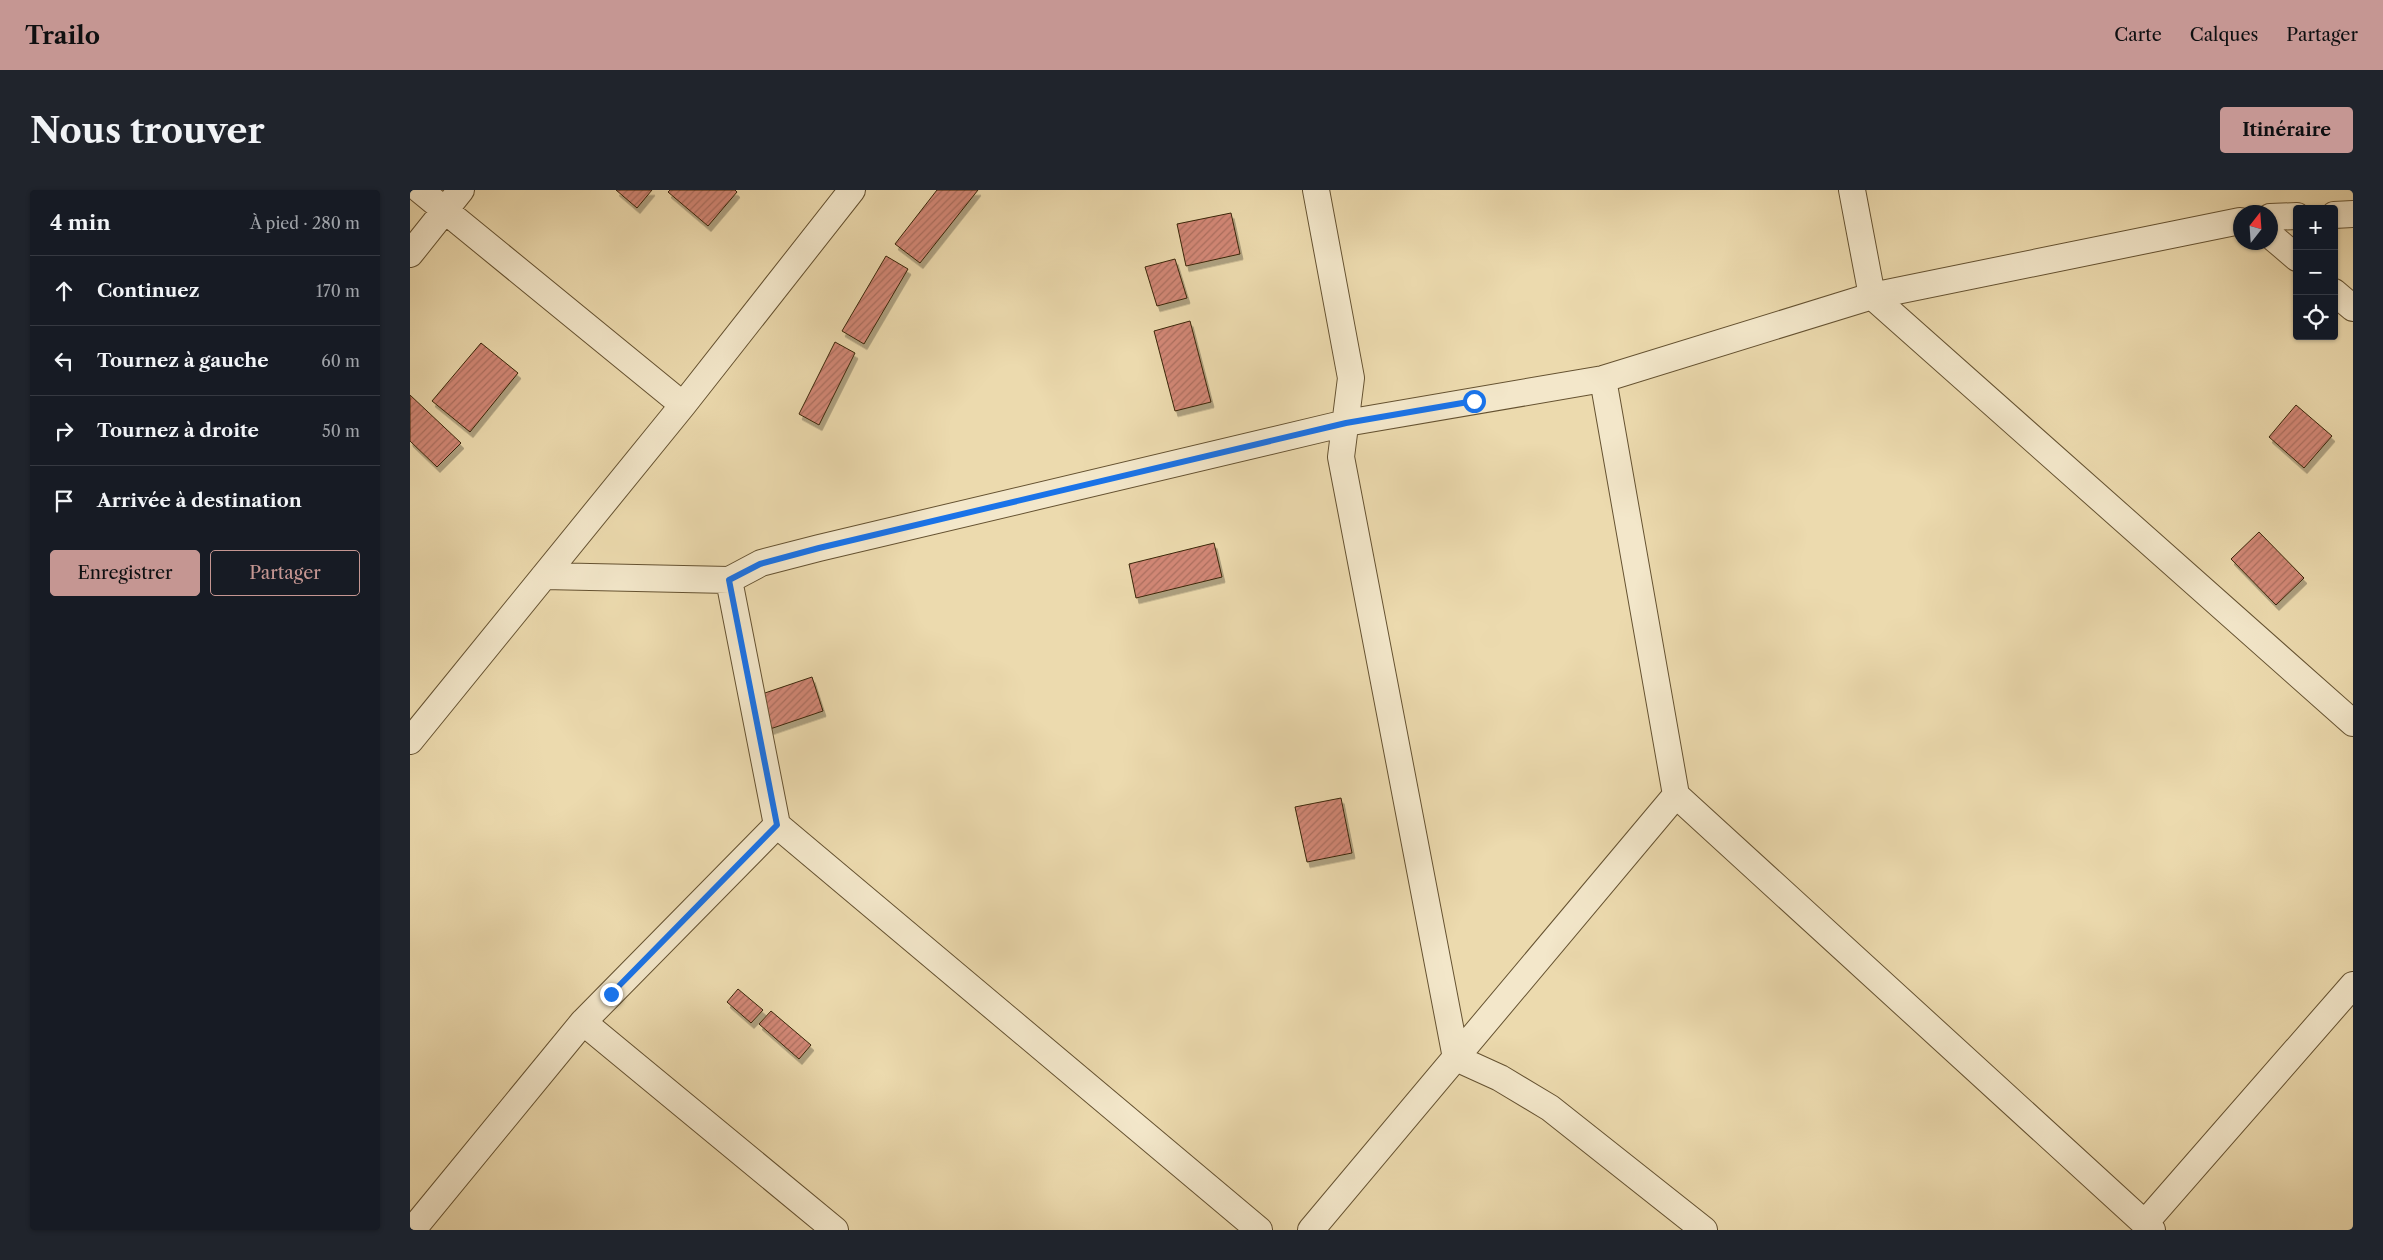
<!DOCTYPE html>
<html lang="fr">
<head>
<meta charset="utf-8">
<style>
	:root { --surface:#171b24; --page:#20242c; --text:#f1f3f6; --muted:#9ea1a6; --line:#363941; --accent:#c59692 }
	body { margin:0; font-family:"Libre Caslon Text",serif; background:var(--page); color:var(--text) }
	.controls { position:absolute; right:15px; top:15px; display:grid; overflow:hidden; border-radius:5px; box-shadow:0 1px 4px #0004 }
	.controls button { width:45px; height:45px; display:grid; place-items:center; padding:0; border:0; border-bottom:1px solid var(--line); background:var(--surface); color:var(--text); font:25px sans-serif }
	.compass { position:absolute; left:1823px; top:15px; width:45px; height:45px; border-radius:50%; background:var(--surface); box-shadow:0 1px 4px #0004; rotate:17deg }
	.stop { position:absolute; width:15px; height:15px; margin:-11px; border:4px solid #1a73e8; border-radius:50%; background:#fff }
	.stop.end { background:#1a73e8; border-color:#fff; box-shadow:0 1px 5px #0008 }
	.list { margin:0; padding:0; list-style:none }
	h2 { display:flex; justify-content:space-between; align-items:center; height:65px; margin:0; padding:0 20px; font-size:21px }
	h2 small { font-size:16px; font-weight:400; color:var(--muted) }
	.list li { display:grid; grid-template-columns:32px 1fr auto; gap:15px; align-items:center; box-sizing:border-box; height:70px; padding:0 20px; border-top:1px solid var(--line) }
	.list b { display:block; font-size:19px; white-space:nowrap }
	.list em { font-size:16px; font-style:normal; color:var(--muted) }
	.actions { display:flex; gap:10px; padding:15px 20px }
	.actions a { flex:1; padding:11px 0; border:1px solid var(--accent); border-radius:5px; text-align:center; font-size:18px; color:var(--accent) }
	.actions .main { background:var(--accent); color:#111 }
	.icon { flex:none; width:28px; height:28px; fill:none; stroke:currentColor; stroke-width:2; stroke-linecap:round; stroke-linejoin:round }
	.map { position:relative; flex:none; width:1943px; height:1040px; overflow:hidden; border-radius:5px }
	header { display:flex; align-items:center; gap:30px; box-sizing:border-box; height:70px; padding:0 25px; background:var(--accent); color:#111 }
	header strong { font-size:24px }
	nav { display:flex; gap:28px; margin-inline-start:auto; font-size:18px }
	.intro { display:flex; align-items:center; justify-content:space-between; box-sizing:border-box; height:120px; padding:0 30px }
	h1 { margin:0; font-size:35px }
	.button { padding:12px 22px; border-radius:5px; background:var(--accent); color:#111; font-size:18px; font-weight:700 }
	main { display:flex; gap:30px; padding:0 30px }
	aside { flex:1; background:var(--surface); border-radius:5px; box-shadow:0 1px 4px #0004 }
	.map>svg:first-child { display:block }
</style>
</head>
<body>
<header>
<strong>Trailo</strong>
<nav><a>Carte</a><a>Calques</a><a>Partager</a></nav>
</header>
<div class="intro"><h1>Nous trouver</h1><a class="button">Itinéraire</a></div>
<main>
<aside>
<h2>4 min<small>À pied · 280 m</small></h2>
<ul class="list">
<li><svg class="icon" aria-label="ahead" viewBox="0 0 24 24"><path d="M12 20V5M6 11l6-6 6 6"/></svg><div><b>Continuez</b></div><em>170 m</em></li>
<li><svg class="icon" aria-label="left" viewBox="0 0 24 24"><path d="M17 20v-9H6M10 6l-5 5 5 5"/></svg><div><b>Tournez à gauche</b></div><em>60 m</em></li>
<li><svg class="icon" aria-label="right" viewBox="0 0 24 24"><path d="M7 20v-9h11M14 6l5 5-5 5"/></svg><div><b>Tournez à droite</b></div><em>50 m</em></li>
<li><svg class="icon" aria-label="arrive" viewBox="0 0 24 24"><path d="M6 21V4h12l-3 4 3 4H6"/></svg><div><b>Arrivée à destination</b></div></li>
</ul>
<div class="actions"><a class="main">Enregistrer</a><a>Partager</a></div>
</aside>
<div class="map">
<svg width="1943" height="1040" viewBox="0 0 1943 1040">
	<defs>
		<pattern id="building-hatch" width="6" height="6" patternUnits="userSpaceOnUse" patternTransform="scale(1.25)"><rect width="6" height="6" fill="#d38877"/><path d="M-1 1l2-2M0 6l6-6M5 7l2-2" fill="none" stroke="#ac6f60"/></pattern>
		<filter id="shadow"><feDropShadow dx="3" dy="5.5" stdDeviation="0" flood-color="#0004"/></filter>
	</defs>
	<rect width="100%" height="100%" fill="#ecdaae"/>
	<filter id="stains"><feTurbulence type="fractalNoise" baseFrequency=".004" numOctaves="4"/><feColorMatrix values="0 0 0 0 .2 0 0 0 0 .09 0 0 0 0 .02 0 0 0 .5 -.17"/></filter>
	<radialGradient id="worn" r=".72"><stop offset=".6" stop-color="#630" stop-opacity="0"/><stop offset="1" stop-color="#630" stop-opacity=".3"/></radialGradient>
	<!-- building -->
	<path fill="url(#building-hatch)" stroke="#382407" filter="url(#shadow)" d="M206,0H242L227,18Z
		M260,0H325L327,2L298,36L258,2Z
		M527,0H568L510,73L485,54Z
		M821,23L830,64L776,76L767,34Z
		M476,66L498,79L454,154L432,141Z
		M765,69L777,108L747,116L735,77Z
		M780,131L801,212L765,221L744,141Z
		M425,152L445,163L409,235L389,224Z
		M71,153L108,183L60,242L22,211Z
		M0,205L51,253L27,277L0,251Z
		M1886,215L1922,246L1894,278L1859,247Z
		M1849,342L1894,388L1866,415L1821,369Z
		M804,353L812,387L726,408L719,374Z
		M402,487L413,521L360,539L349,505Z
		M931,608L942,663L897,672L885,617Z
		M328,799L353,820L341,833L317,812Z
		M361,821L401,855L389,869L349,834Z"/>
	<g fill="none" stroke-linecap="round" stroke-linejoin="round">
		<!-- street casing -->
		<g stroke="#655231" stroke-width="28">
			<path id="street" d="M10,0L273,215
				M906,0L941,188L931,267L1046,868L1090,888L1140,918L1294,1040
				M1442,0L1462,106L1943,533
				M1924,25L1943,24
				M1860,27L1887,26
				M1860,45L1887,68
				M0,64L51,0
				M1924,102L1943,118
				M1193,189L1266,605L1742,1040
				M134,386L319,390L351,373L409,358L936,233L1193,189L1462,106L1830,31
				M319,390L367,635L849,1040
				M0,551L273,215L442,0
				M173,832L425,1040
				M1735,1033L1943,795
				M4,1038L173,832L367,635
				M901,1040L1266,605"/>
		</g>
		<!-- street -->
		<use href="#street" stroke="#f3e7ca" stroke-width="26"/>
	</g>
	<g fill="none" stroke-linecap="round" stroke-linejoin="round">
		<!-- route -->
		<path stroke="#1a73e8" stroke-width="6" d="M201,804L367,635L319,390L350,374L409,358L936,233L1064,211"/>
	</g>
	<rect width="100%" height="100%" filter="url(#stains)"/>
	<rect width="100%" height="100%" fill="url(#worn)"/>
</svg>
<div class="controls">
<button>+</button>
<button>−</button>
<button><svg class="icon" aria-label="locate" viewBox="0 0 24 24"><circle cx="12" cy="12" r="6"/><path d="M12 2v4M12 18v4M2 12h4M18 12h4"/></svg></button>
</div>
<svg class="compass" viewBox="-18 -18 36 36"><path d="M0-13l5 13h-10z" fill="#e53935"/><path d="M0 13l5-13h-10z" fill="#9ea1a6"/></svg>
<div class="stop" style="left:1064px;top:211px"></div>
<div class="stop end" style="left:201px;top:804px"></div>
</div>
</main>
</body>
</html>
